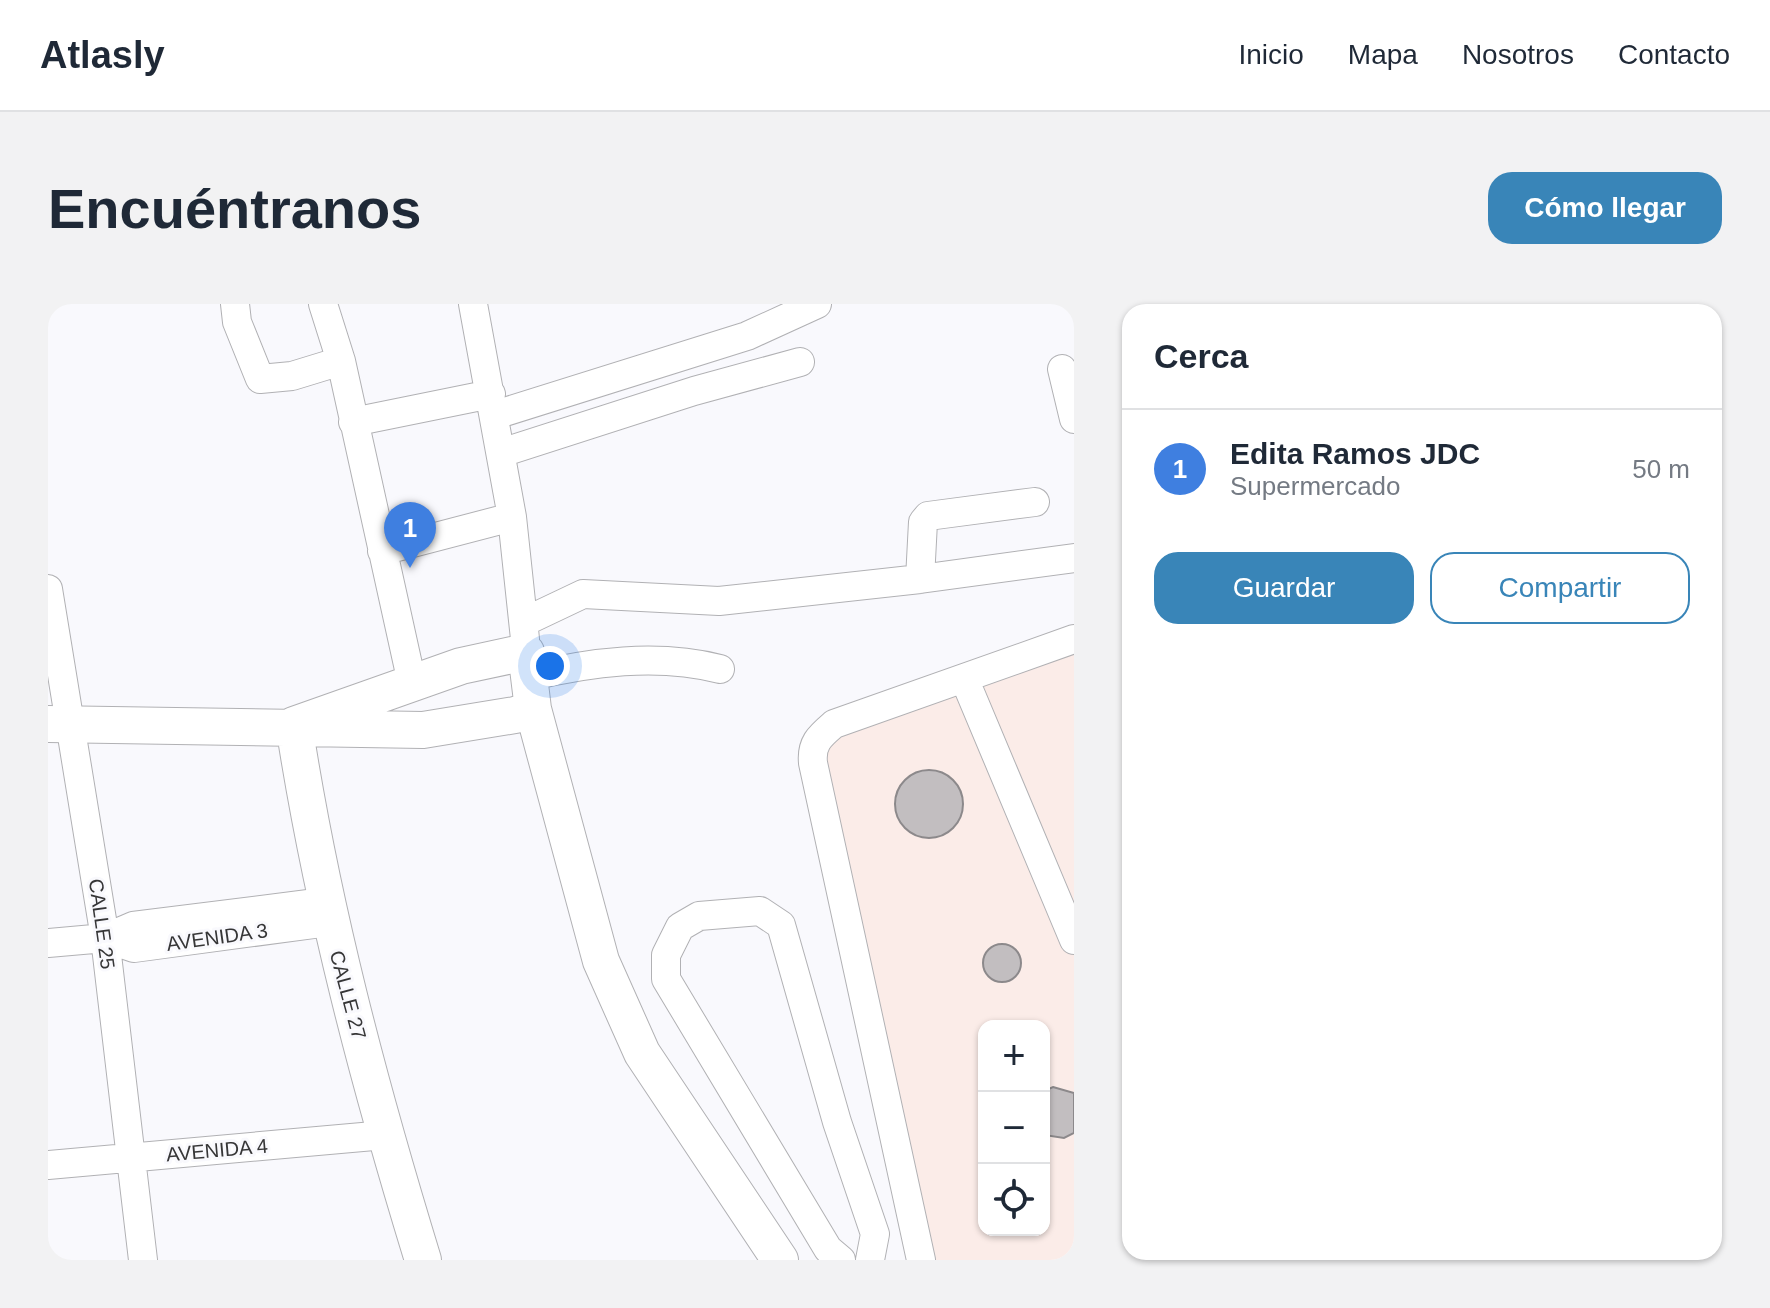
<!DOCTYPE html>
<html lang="es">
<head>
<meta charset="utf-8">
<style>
	:root { --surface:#fff; --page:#f2f2f3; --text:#1f2937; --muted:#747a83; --line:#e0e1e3; --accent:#3985b8 }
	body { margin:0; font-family:Arial,sans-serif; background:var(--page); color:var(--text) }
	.controls { position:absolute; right:24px; bottom:24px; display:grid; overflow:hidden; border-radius:16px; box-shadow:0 2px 6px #0004 }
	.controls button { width:72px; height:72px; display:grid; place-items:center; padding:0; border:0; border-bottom:2px solid var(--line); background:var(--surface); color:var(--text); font:40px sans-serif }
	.you { position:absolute; left:502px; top:362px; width:28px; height:28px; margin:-20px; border:6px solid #fff; border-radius:50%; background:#1a73e8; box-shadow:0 0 0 12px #1a73e833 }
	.badge { display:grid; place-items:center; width:52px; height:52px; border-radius:50%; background:var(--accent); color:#fff; font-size:26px; font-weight:700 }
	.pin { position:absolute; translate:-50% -66px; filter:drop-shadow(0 2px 4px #0008) }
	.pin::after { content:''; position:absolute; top:42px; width:28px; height:24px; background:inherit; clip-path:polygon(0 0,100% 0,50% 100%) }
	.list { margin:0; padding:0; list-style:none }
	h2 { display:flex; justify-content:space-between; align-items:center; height:104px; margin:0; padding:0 32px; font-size:34px }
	h2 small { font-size:26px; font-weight:400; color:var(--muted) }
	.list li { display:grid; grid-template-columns:52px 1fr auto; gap:24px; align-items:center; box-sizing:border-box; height:120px; padding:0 32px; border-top:2px solid var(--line) }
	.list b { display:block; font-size:30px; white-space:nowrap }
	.list p { margin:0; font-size:26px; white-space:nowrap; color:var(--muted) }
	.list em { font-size:26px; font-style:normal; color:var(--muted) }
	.actions { display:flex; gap:16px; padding:24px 32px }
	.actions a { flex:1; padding:18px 0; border:2px solid var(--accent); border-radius:24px; text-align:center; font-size:28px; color:var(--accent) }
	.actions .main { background:var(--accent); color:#fff }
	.icon { flex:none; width:44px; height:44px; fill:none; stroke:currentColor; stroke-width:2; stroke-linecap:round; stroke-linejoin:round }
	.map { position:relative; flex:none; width:1026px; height:956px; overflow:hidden; border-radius:24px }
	header { display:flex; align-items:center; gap:48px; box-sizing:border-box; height:112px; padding:0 40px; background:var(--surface); border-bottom:2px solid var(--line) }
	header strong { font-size:38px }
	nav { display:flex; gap:44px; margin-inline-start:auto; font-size:28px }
	.intro { display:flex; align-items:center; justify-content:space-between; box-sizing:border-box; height:192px; padding:0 48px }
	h1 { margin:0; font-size:56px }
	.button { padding:20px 36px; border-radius:24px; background:var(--accent); color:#fff; font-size:28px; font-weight:700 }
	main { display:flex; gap:48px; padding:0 48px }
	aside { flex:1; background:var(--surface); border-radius:24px; box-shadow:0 2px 6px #0004 }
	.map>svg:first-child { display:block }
</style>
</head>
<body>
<header>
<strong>Atlasly</strong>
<nav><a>Inicio</a><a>Mapa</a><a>Nosotros</a><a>Contacto</a></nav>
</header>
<div class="intro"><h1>Encuéntranos</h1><a class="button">Cómo llegar</a></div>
<main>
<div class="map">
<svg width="1026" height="956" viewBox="0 0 1026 956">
	<rect width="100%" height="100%" fill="#f9f9fd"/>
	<!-- industrial -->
	<path fill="#fbece8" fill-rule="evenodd" d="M1026,347V956H862L767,441ZM936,722H996V926H936Z"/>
	<!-- building -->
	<path fill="#c2bec0" stroke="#8c898b" stroke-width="2" d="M847 500a34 34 0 1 1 68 0a34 34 0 1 1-68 0Z
		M935 659a19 19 0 1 1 38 0a19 19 0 1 1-38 0Z
		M1005,783L1026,789V829L1016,834L996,831V787Z"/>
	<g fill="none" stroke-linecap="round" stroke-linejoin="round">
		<!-- minor casing -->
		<g stroke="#b1b1b4" stroke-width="30">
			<path id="minor" d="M187,0L189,18L212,75L244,72L293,57
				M275,0L293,57L364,379
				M425,0L464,213L477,335
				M1014,65L1026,115
				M447,111L699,32L769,0
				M305,118L443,90
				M453,149L646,87L752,58
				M334,247L464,213
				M872,275L875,218L880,212L987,198
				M0,285L57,634L95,956
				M476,318L535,290L671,297L872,275L1026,254
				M480,373C542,358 609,349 672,365
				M916,374L1026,636
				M57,634L86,644L281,618
				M0,639L57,634L85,622L276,598
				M0,861L337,831
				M793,956L780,945L618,675V651L632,623L651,612L712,607L733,621L789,818L827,930L822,956
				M873,956L765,459C763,439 772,432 786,420L1026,335"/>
		</g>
		<!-- major casing -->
		<g stroke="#b1b1b4" stroke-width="38">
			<path id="major" d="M0,420L375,426L467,411L485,405
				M246,421L413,362L478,348L485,405L553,657L594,749L732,956
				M246,421C274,603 321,780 375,956"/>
		</g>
		<!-- minor -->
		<use href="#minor" stroke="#fff" stroke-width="28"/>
		<!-- major -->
		<use href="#major" stroke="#fff" stroke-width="36"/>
	</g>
	<g text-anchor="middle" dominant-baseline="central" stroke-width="6" stroke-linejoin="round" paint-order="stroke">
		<!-- street labels -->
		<g font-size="20" fill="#363637" stroke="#f9f9fd">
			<text transform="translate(54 620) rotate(82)">CALLE 25</text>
			<text transform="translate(169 633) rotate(-8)">AVENIDA 3</text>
			<text transform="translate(300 691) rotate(75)">CALLE 27</text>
			<text transform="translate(169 846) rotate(-5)">AVENIDA 4</text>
		</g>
	</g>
</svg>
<div class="controls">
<button>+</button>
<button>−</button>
<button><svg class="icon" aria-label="locate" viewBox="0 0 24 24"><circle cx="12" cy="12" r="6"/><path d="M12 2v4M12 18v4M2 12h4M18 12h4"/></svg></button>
</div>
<div class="you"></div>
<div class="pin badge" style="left:362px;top:264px;background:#3f7fe0">1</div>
</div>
<aside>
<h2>Cerca<small></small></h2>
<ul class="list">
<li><span class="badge" style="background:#3f7fe0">1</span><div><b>Edita Ramos JDC</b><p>Supermercado</p></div><em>50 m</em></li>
</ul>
<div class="actions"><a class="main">Guardar</a><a>Compartir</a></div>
</aside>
</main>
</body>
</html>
